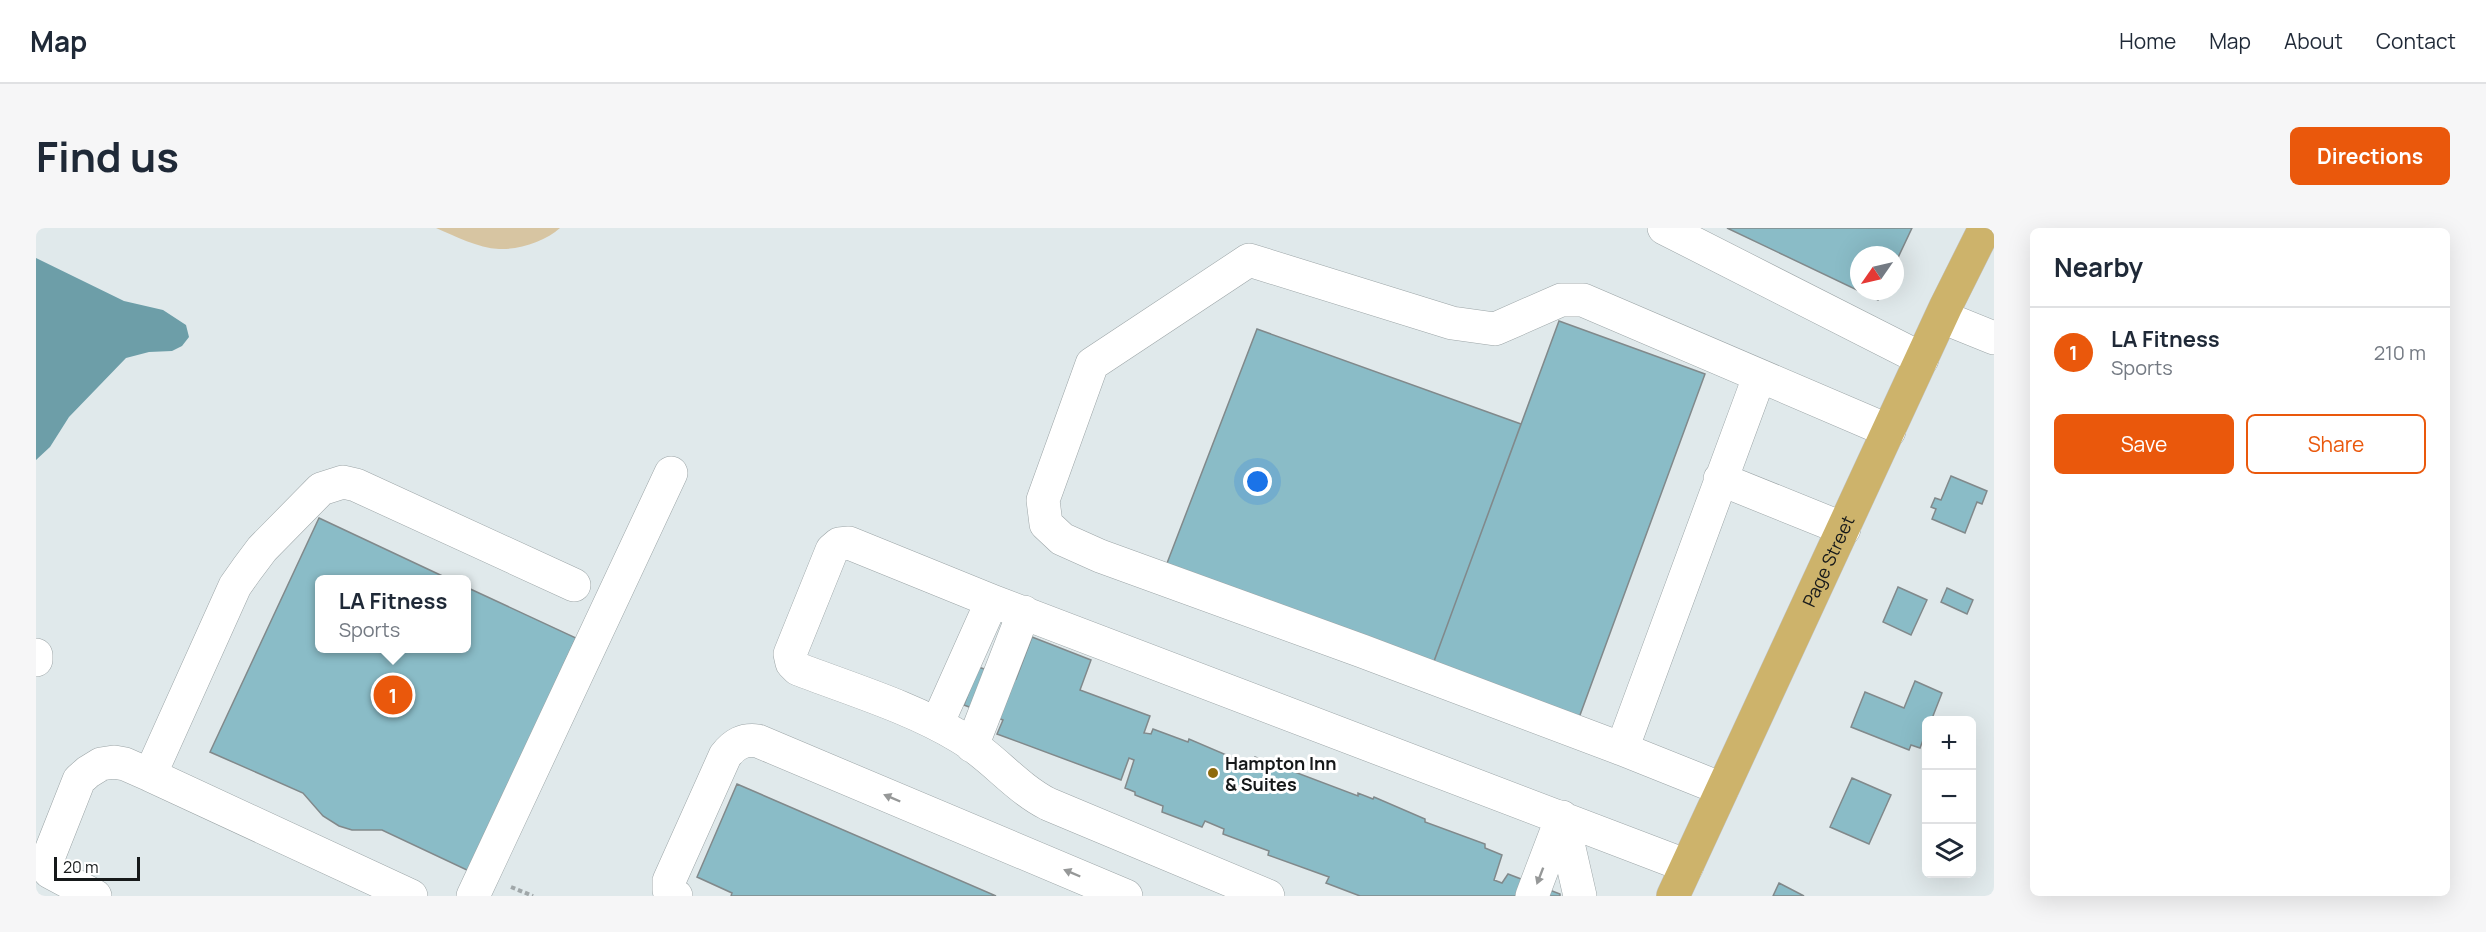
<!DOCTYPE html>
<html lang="en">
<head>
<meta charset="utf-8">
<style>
	:root { --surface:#fff; --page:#f6f6f7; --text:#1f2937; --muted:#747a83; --line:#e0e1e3; --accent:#ea580c }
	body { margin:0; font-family:Manrope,sans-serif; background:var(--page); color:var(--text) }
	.controls { position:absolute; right:18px; bottom:18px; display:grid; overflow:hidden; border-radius:9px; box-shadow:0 6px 24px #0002 }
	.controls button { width:54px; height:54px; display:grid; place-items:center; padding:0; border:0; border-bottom:2px solid var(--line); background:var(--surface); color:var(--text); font:30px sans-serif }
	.compass { position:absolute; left:1814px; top:18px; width:54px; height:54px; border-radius:50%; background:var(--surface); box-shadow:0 6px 24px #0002; rotate:236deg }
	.scale { position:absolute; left:18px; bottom:15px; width:86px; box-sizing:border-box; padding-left:6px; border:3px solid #16191a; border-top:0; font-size:16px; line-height:21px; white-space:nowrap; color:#16191a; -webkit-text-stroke:4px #fff; paint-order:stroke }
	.you { position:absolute; left:1222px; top:254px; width:21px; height:21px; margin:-15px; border:4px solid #fff; border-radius:50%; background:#1a73e8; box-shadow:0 0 0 9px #1a73e833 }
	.badge { display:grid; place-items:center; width:39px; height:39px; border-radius:50%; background:var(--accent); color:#fff; font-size:20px; font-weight:700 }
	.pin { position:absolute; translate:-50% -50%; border:3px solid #fff; box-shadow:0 2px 6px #0006 }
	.popup { position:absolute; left:279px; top:347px; width:156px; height:78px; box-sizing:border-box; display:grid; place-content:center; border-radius:9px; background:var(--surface); filter:drop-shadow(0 2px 4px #0005); font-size:20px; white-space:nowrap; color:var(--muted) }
	.popup b { font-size:22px; color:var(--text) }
	.popup::after { content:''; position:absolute; left:50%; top:100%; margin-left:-12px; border:12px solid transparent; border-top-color:var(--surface) }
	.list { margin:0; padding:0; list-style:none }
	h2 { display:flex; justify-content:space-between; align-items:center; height:78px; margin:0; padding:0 24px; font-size:26px }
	h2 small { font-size:20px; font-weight:400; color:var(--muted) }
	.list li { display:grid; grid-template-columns:39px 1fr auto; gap:18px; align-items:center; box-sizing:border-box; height:90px; padding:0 24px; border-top:2px solid var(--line) }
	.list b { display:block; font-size:22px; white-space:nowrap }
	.list p { margin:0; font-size:20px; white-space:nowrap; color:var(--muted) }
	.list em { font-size:20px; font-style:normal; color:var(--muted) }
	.actions { display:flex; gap:12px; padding:18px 24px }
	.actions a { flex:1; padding:14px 0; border:2px solid var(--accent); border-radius:9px; text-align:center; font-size:21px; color:var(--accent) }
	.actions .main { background:var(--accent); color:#fff }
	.icon { flex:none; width:33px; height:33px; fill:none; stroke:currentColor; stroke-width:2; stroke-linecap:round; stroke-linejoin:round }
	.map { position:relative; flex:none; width:1958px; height:668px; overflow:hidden; border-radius:9px }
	header { display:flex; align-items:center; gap:36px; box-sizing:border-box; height:84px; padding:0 30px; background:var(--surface); border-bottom:2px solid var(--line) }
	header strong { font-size:28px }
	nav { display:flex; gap:33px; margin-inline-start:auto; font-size:21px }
	.intro { display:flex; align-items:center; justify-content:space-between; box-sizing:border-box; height:144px; padding:0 36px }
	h1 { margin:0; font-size:42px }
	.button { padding:15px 27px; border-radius:9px; background:var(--accent); color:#fff; font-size:21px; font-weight:700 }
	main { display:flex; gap:36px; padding:0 36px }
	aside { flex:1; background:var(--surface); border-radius:9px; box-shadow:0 6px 24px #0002 }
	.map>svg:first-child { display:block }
</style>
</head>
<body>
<header>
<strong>Map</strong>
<nav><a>Home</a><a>Map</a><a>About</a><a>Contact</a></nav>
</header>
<div class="intro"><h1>Find us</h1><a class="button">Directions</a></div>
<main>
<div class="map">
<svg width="1958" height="668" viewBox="0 0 1958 668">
	<rect width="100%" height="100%" fill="#e0e9eb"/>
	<!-- green -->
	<path fill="#d7c5a2" d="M400,0H524C510,13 483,22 463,21C442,20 419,8 400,0Z"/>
	<!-- water -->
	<path fill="#6d9ea8" d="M0,30L88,73L127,82L150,97L153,109L146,118L136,123L113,124L90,130L33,189L14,219L0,232Z"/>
	<!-- building -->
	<path fill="#8abcc7" stroke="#81898b" stroke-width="1.5" d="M1691,0H1876L1859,36V27H1823V63H1846L1842,72Z
		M1523,93L1669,146L1540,498L1394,444Z
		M1221,101L1485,196L1397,436L1128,343Z
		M1915,248L1951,263L1946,276L1941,274L1929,305L1896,291L1900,281L1895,279L1899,270L1905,272Z
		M283,290L415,352H284V420H430V359L540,410L433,643L346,602H316L303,598L287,588L267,565L174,524Z
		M1862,359L1891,372L1875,407L1847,394Z
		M1911,360L1937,372L1931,386L1905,374Z
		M996,409L1055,432L1044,462L1114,488L1108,505L1115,506L1117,501L1152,514L1153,511L1216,538L1219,529L1322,568V565L1337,571L1338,569L1389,591V594L1449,616V620L1466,627L1458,652L1466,655L1472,646L1524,666V668H1324L1290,655L1293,649L1232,627L1233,623L1187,606L1188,601L1169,593L1166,599L1126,584L1127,578L1099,567V564L1089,560L1098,532L1093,530L1085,552L961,506L967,492L928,477L942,439L980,451Z
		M1879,453L1906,465L1895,493H1890V504L1884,520L1875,517L1873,522L1815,499L1829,464L1868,480Z
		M1816,550L1855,567L1833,616L1794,599Z
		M701,556L960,668H695L696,665L661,649Z
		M1743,655L1768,668H1737Z"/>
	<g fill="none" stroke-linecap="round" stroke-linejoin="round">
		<!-- minor casing -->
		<g stroke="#9ca5a7" stroke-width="34">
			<path id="minor" d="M1628,0L1886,131
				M1906,89L1958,110
				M1684,251L1808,301
				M0,427V432
				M901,496L956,373
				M936,518L988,384
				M1586,521L1326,423L1064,328L1026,311L1010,296L1007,272L1056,136L1213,32L1416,95L1459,101L1525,72H1547L1853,203
				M1686,561L1586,521L1723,149
				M1526,589L1544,668
				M59,668L14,644L9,638L43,552L52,544L65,536L78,534L89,536L114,547
				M375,668L114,547L199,358L211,341L226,321L285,261L307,254L320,257L538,357
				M437,668L635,245
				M640,668L633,662V653L689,528C698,516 707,511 722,513L1090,668
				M1232,668L1012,576C979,559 956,528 924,509C877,480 814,461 762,441L756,435L754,426L796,322L803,316L813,315L956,373L1651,638
				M1496,668L1526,589"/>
		</g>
		<!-- major casing -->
		<g stroke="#c2c3c3" stroke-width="34">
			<g id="major">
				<path id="s1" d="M1637,668L1910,78L1949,0"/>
			</g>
		</g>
		<!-- path -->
		<path stroke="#a0a7a9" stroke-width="4" stroke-dasharray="4.5 3" stroke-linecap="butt" d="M475,659L497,668"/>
		<!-- minor -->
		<use href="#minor" stroke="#fff" stroke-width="33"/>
		<!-- major -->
		<use href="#major" stroke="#cdb36b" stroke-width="33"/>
	</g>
	<!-- one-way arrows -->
	<defs><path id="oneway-solid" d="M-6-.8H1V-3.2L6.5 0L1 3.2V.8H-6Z" transform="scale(1.5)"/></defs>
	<g fill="#969898">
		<use href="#oneway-solid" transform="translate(856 570) rotate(-157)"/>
		<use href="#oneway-solid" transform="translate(1036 645) rotate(-157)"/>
		<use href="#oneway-solid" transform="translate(1504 648) rotate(111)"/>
	</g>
	<!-- markers -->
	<circle fill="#8e6a0d" stroke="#fff" stroke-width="2" cx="1177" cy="545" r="6"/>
	<g text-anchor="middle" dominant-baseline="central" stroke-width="6" stroke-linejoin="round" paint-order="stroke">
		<!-- street labels -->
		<g font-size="18" fill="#16191a" stroke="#fff">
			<text stroke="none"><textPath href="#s1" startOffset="369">Page Street</textPath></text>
		</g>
		<!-- poi labels -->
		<g font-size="18" font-weight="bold" fill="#16191a" stroke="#fff" text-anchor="start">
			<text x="1189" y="535">Hampton Inn<tspan x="1189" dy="21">&amp; Suites</tspan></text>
		</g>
	</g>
</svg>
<div class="controls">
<button>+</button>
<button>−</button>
<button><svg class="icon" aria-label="layers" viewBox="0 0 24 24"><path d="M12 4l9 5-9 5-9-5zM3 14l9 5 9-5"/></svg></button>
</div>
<svg class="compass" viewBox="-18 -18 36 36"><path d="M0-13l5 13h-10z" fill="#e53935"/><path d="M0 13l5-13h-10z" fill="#747a83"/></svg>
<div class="scale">20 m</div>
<div class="you"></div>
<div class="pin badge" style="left:357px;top:467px">1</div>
<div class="popup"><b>LA Fitness</b>Sports</div>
</div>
<aside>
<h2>Nearby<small></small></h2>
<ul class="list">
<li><span class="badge">1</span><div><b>LA Fitness</b><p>Sports</p></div><em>210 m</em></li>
</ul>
<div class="actions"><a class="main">Save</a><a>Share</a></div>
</aside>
</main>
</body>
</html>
